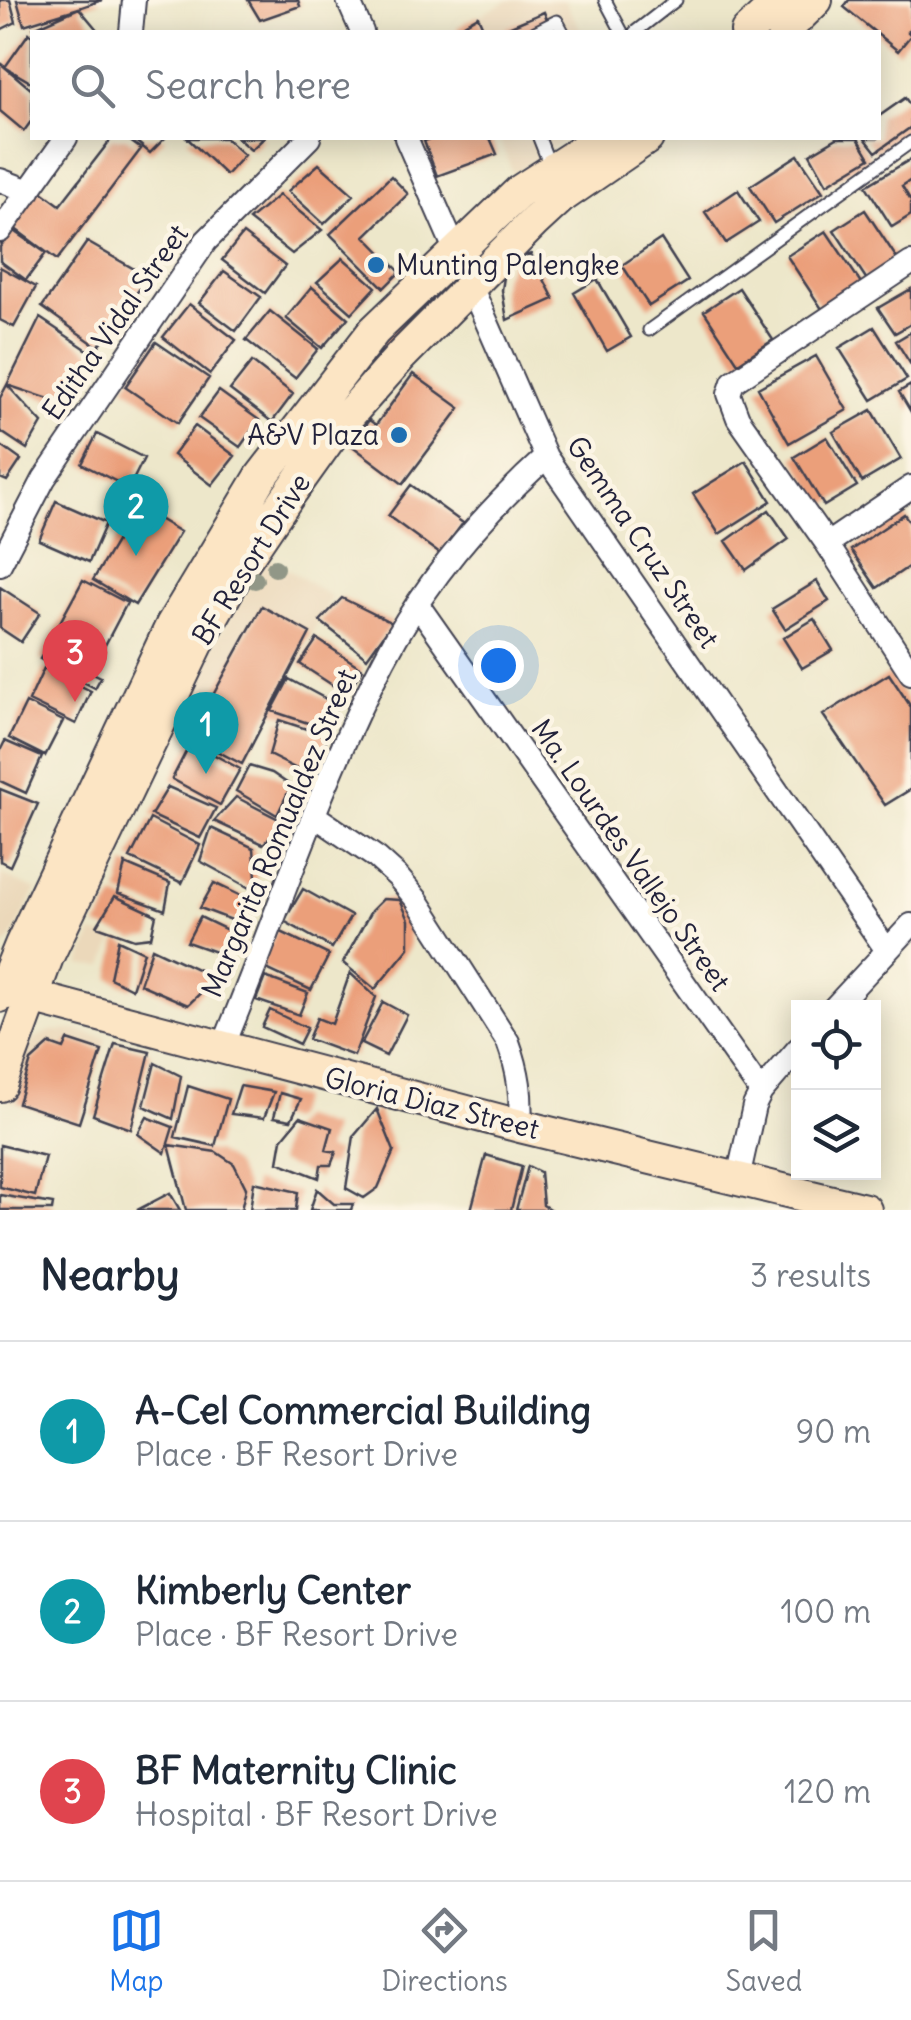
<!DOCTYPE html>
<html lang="en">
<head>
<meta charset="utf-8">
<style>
	:root { --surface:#fff; --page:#f2f2f3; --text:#1f2937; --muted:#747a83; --line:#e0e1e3; --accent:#1a73e8 }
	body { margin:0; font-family:Delius,sans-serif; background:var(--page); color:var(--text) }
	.controls { position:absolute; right:30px; bottom:30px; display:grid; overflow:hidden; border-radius:0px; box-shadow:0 5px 25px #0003 }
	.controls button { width:90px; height:90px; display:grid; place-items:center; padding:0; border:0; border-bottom:2px solid var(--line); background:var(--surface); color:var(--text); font:50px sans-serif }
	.you { position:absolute; left:498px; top:665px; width:35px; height:35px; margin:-25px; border:8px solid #fff; border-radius:50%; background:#1a73e8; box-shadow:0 0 0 15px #1a73e833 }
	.badge { display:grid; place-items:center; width:65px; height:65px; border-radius:50%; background:var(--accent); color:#fff; font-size:32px; font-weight:700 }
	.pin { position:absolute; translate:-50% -82px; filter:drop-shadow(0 2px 5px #0008) }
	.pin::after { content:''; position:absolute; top:52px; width:35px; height:30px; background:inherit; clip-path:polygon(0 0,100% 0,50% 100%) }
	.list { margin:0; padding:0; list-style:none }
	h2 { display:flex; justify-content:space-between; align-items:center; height:130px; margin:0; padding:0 40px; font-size:42px }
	h2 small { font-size:32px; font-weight:400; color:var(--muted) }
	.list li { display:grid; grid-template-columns:65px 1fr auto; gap:30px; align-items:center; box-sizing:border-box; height:180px; padding:0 40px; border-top:2px solid var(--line) }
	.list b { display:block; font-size:38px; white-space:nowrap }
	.list p { margin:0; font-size:32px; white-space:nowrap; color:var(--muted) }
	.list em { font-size:32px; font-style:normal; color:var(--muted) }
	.icon { flex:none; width:55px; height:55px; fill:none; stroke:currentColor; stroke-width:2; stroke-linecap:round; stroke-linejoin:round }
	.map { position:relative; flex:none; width:911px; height:1210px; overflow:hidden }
	.search { position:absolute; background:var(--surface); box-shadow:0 5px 25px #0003; left:30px; right:30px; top:30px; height:110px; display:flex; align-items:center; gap:25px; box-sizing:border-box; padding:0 35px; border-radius:0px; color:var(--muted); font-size:38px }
	.sheet { height:670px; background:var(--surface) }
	nav { display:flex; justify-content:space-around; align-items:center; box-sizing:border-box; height:140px; border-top:2px solid var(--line); background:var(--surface); font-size:28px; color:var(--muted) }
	nav a { display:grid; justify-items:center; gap:5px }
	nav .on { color:var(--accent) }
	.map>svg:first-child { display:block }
</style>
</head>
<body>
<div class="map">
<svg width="911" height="1210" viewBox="0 0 911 1210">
	<rect width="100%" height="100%" fill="#fcf5e5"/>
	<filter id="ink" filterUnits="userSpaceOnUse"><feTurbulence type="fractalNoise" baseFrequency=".01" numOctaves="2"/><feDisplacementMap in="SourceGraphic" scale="20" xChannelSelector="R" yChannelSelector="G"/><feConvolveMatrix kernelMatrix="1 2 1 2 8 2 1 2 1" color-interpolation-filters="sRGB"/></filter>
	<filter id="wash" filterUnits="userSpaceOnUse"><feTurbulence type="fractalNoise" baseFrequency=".0048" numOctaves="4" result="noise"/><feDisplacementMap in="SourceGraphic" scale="40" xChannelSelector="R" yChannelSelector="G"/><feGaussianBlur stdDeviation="2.25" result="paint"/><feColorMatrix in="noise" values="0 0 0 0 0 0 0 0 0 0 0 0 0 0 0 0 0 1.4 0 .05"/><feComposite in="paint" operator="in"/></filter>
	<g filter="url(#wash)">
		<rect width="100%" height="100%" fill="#ede7ca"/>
		<!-- built -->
		<path fill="#ebd8ba" d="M508,0H564L582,32H459L457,28Z
			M499,138H567L513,174Z
			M268,557L332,597L242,764L171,728L218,637Z
			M0,874L36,890L11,940L0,950Z
			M93,933L114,939L104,966L80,965Z
			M74,1030L106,1038L79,1123L7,1100L21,1058L35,1038L51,1031Z"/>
		<g id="blocks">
			<!-- building -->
			<path fill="#eb9f7a" d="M0,0H10L16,22L0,30Z
				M17,0H102L79,8L99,32H39L34,28L79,8L24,25Z
				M248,0H298L300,6L260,20Z
				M849,0H911V28L908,32L911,35L898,51L844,7Z
				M544,12L552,32H508L506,28Z
				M478,16L485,32H459L457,28Z
				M29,33L32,36V83L5,67Z
				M0,63L32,90V120L24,131L0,111Z
				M905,98L911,106V127L876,152L865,138H878V117Z
				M112,138H126L141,149L57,260L10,225L37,188L60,205Z
				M132,138H165L150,153Z
				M187,138H225L244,155L226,175Z
				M237,138H264L251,150Z
				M434,138H490L497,154L437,176L424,141Z
				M837,138H858L870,158L827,184L810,154Z
				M798,155L823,192L774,223L750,186Z
				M911,159V180L902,186L911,201V215L892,227L866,186Z
				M319,164L354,195L324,224L288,191Z
				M391,176L408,194L365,236L400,272L384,288L330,234Z
				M738,190L759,222L726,243L705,212Z
				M279,195L322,230L292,254L249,220Z
				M865,210L898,260L867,280L834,230Z
				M13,230L46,253L26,280L0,261V247Z
				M826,231L861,283L822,309L787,256Z
				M243,234L285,266L265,293L222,260Z
				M661,239L688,281L649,306L622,265Z
				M87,242L148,277L98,347L42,307Z
				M531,254L554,299L507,320L502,290L504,277L512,260Z
				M343,258L376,287L352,313L317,282Z
				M0,267L36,287L14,327L0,320Z
				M224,271L261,297L236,331L199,303Z
				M597,279L631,337L607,351L574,293Z
				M312,287L348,318L322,348L286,318Z
				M739,288L773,340L738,363L704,311Z
				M911,289V324L895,333L878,308Z
				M189,304L236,340L210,374L163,337Z
				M270,311L318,349L295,378L246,340Z
				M405,314L417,324L387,358L376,348Z
				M40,318L95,355L58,402L7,385Z
				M874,327L907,379L872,400L839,348Z
				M911,332V365L896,341Z
				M156,342L209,378L178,423L125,387Z
				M816,356L847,410L789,443L758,388Z
				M252,362L293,394L272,422L230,390Z
				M413,374L460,408L403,484L351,445L369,420L376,425Z
				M7,385L42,423L27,449L0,431V398Z
				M911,385V412L899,392Z
				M219,391L259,420L240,447L199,418Z
				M872,410L901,459L862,482L833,432Z
				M195,426L235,456L212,485L173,455Z
				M97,434L144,458L129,488L82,464Z
				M827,437L857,486L824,506L794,457Z
				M0,445L21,460L7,481L0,478Z
				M746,461L771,501L719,534L693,494Z
				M411,485L463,523L440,554L388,516Z
				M56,501L106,523L89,562L39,540Z
				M137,506L180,532L135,605L93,580Z
				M769,510L789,539L746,570L726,541Z
				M904,514L911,524V565L877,588L851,550Z
				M83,580L127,603L91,672L101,677L95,688L40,659Z
				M817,581L829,601L785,629L772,609Z
				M0,587L40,613L21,642L0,628Z
				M342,598L392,623L367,658L320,621Z
				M262,606L310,633L242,764L190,737Z
				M814,619L833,650L802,668L783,638Z
				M317,639L363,669L346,694L300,664Z
				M44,668L91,691L76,724L29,701Z
				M889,674L911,707V789L885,805L823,715Z
				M289,679L339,706L317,726L272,711Z
				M26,703L63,721L45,756L9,738Z
				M279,720L328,736L309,775L269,755Z
				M5,741L42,757L26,793L0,781V751Z
				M191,742L240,769L220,805L172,779Z
				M249,766L272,773L291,786L277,815L236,791Z
				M168,787L216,808L200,838L151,815Z
				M0,789L38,804L10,866L0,861Z
				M236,797L286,823L263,844L214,821Z
				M150,819L200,845L182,883L130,858Z
				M211,828L254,848L257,892L200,861Z
				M125,864L170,883L165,910L118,893Z
				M214,883L256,903L237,922L200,908Z
				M303,889L351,916L332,948L284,921Z
				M115,896L156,915L151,937L134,939L97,926Z
				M383,899L400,900L409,920V948L375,989L343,963L371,911Z
				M200,917L242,937L224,955L187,942Z
				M277,930L329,955L311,990L260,966Z
				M118,940L144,952L132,989L110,978Z
				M152,948L216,978L188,1005L140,984Z
				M350,973L376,997L354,1056L308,1039L317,1018L332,1024Z
				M265,977L308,993L299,1015L256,1000Z
				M383,1002L407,1015L386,1056L361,1044Z
				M270,1010L307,1028L299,1044L262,1027Z
				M68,1040L102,1051L79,1123L18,1103L31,1061L50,1044L64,1049Z
				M115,1044L150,1052L131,1129L93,1115Z
				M155,1063L181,1076L173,1119L144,1106Z
				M188,1086L228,1099L215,1146L175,1137Z
				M240,1086L274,1092L264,1118L231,1114Z
				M280,1093L301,1099L291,1120L274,1117Z
				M377,1109L394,1151L378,1188L364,1198L346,1188L354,1136Z
				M147,1117L173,1127L165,1153L138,1134Z
				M300,1117L332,1128L326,1150L336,1152L331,1165H321L319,1178L278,1162L282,1139Z
				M0,1145L45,1156L35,1196L0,1187Z
				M169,1145L216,1152L234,1164L246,1188L241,1210H186Z
				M486,1155L522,1166L511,1210H471Z
				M528,1166L540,1172L543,1205L551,1210H516Z
				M254,1182L298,1192L296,1210H250Z
				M317,1189L334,1204H353L351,1210H310Z
				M170,1193L180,1210H137Z
				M0,1195L53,1204L52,1210H0Z"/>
		</g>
	</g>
	<g filter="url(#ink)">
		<use href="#blocks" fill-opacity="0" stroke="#404050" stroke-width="2.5"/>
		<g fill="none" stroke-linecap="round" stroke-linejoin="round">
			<!-- lane casing -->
			<g stroke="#404050" stroke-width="15">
				<path id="lane" d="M605,0L622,32
					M535,32L557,21L563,32
					M635,32L676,0
					M539,138L550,166
					M649,330L911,142"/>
			</g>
			<!-- street casing -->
			<g stroke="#404050" stroke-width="26">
				<path id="street" d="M348,0L362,32
					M131,32L134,0
					M406,138L546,457L886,949
					M0,180L29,191
					M0,231L66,138
					M911,263L733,382L729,394L738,418L827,544L911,673
					M827,544L911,487
					M0,564L44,479L206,241L309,138
					M418,605L761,1092
					M315,816L377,858L397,876L417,900L508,1042C519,1072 522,1095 520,1126
					M834,1008L911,925
					M222,1049C276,920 319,784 384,660C424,583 482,515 546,457
					M738,1178L754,1106L761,1092L798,1049"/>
			</g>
			<!-- secondary casing -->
			<g stroke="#404050" stroke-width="36">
				<path id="secondary" d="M747,32L781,0
					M783,32L816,0
					M9,991L520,1126L865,1210
					M0,996L21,945L172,625L261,477L374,331L520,191L602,138
					M0,1085L47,957L200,638L244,561L288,496L333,433L401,356L534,222L561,197L647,138"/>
			</g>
			<!-- lane -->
			<use href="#lane" stroke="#fff" stroke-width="11"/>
			<!-- street -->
			<use href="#street" stroke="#fff" stroke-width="22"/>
			<!-- secondary -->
			<use href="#secondary" stroke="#fce5c4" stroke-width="32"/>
		</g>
		<!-- trees -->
		<g fill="#919787">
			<circle cx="275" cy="568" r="9"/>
			<circle cx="255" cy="580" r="9"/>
		</g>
	</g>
	<!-- markers -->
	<g fill="#1f6fb2" stroke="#fcf5e5" stroke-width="4">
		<circle cx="376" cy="265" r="10"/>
		<circle cx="399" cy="435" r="10"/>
	</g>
	<g text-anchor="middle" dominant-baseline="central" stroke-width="9" stroke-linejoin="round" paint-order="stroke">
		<!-- poi labels -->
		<g font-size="28" fill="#22223b" stroke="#fcf5e5" text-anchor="start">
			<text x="396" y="265">Munting Palengke</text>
			<text x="379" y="435" text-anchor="end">A&amp;V Plaza</text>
		</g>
		<!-- street labels -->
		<g font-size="28" fill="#22223b" stroke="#fcf5e5">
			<text transform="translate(115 322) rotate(-55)">Editha Vidal Street</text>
			<text transform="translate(643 542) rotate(56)">Gemma Cruz Street</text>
			<text transform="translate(251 559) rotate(-58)">BF Resort Drive</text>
			<text transform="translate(279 833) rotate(-67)">Margarita Romualdez Street</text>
			<text transform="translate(631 855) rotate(55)">Ma. Lourdes Vallejo Street</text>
			<text transform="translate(432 1103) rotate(14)">Gloria Diaz Street</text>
		</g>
	</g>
</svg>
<div class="controls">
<button><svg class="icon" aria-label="locate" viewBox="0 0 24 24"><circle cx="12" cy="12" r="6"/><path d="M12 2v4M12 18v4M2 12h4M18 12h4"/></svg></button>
<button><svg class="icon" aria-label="layers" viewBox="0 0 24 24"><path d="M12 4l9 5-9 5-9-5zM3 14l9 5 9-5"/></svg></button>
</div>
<div class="you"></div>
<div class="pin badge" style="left:206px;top:774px;background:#0f9aa8">1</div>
<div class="pin badge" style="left:136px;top:556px;background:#0f9aa8">2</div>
<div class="pin badge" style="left:75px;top:702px;background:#e0444e">3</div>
<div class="search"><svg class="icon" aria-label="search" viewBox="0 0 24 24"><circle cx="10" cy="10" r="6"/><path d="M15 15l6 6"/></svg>Search here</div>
</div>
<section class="sheet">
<h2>Nearby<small>3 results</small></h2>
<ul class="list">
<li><span class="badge" style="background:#0f9aa8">1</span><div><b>A-Cel Commercial Building</b><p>Place · BF Resort Drive</p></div><em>90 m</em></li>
<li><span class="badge" style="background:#0f9aa8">2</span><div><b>Kimberly Center</b><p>Place · BF Resort Drive</p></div><em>100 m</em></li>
<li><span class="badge" style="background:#e0444e">3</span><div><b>BF Maternity Clinic</b><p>Hospital · BF Resort Drive</p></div><em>120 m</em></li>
</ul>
</section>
<nav>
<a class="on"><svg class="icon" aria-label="map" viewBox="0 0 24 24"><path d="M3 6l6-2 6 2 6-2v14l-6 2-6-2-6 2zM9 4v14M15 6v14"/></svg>Map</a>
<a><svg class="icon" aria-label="directions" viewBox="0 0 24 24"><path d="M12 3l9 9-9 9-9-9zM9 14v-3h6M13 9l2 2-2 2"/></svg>Directions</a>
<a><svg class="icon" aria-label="saved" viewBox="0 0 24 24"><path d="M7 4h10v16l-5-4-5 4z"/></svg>Saved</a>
</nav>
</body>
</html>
